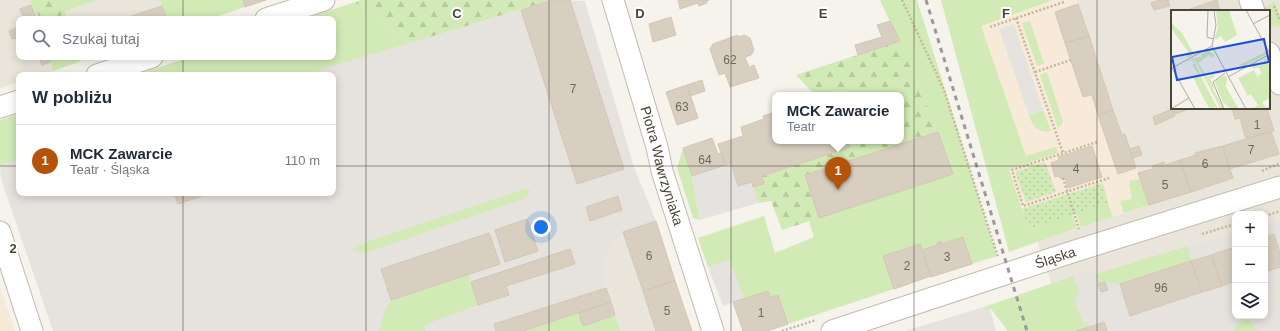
<!DOCTYPE html>
<html lang="pl">
<head>
<meta charset="utf-8">
<style>
	:root { --surface:#fff; --page:#f6f6f7; --text:#1f2937; --muted:#747a83; --line:#e0e1e3; --accent:#b45309 }
	body { margin:0; font-family:Helvetica,sans-serif; background:var(--page); color:var(--text) }
	.controls { position:absolute; right:12px; bottom:12px; display:grid; overflow:hidden; border-radius:8px; box-shadow:0 2px 10px #0003 }
	.controls button { width:36px; height:36px; display:grid; place-items:center; padding:0; border:0; border-bottom:1px solid var(--line); background:var(--surface); color:var(--text); font:20px sans-serif }
	.you { position:absolute; left:541px; top:227px; width:14px; height:14px; margin:-10px; border:3px solid #fff; border-radius:50%; background:#1a73e8; box-shadow:0 0 0 6px #1a73e833 }
	.badge { display:grid; place-items:center; width:26px; height:26px; border-radius:50%; background:var(--accent); color:#fff; font-size:13px; font-weight:700 }
	.pin { position:absolute; translate:-50% -33px; filter:drop-shadow(0 1px 2px #0008) }
	.pin::after { content:''; position:absolute; top:21px; width:14px; height:12px; background:inherit; clip-path:polygon(0 0,100% 0,50% 100%) }
	.popup { position:absolute; left:772px; top:92px; width:132px; height:52px; box-sizing:border-box; display:grid; place-content:center; border-radius:8px; background:var(--surface); filter:drop-shadow(0 1px 3px #0005); font-size:13px; white-space:nowrap; color:var(--muted) }
	.popup b { font-size:15px; color:var(--text) }
	.popup::after { content:''; position:absolute; left:50%; top:100%; margin-left:-8px; border:8px solid transparent; border-top-color:var(--surface) }
	.list { margin:0; padding:0; list-style:none }
	h2 { display:flex; justify-content:space-between; align-items:center; height:52px; margin:0; padding:0 16px; font-size:17px }
	h2 small { font-size:13px; font-weight:400; color:var(--muted) }
	.list li { display:grid; grid-template-columns:26px 1fr auto; gap:12px; align-items:center; box-sizing:border-box; height:72px; padding:0 16px; border-top:1px solid var(--line) }
	.list b { display:block; font-size:15px; white-space:nowrap }
	.list p { margin:0; font-size:13px; white-space:nowrap; color:var(--muted) }
	.list em { font-size:13px; font-style:normal; color:var(--muted) }
	.icon { flex:none; width:22px; height:22px; fill:none; stroke:currentColor; stroke-width:2; stroke-linecap:round; stroke-linejoin:round }
	.map { position:relative; flex:none; width:1280px; height:331px; overflow:hidden }
	.search { position:absolute; background:var(--surface); box-shadow:0 2px 10px #0003; left:16px; top:16px; width:320px; height:44px; display:flex; align-items:center; gap:10px; box-sizing:border-box; padding:0 14px; border-radius:8px; color:var(--muted); font-size:15px }
	.panel { position:absolute; background:var(--surface); box-shadow:0 2px 10px #0003; left:16px; top:72px; width:320px; height:124px; border-radius:8px }
	.map>svg:first-child { display:block }
</style>
</head>
<body>
<div class="map">
<svg width="1280" height="331" viewBox="0 0 1280 331">
	<defs>
		<pattern id="forest-firs" width="22" height="20" patternUnits="userSpaceOnUse"><rect width="22" height="20" fill="#d2eab5"/><path d="M5 1l3.5 6h-7zM16 11l3.5 6h-7z" fill="#b6ca9c"/></pattern>
		<pattern id="garden-dots" width="8" height="8" patternUnits="userSpaceOnUse"><rect width="8" height="8" fill="#d2eab5"/><path d="M2 2h.1M6 6h.1" fill="none" stroke="#b6ca9c" stroke-width="1.8" stroke-linecap="round"/></pattern>
	</defs>
	<rect width="100%" height="100%" fill="#f6f3ec"/>
	<!-- residential -->
	<path fill="#eae5da" fill-rule="evenodd" d="M0,0H30L36,19H19V57H49L53,71L40,75H19V82L0,88Z
		M98,0H160L167,19H67L65,11Z
		M1077,0H1280V331H1067L1037,241L1149,205L1125,134L1122,135ZM1172,11H1269V108H1172ZM1235,214H1265V316H1235Z
		M656,221L692,331H621L615,315L602,273L608,251L623,232Z"/>
	<!-- commercial -->
	<path fill="#f7ead8" d="M953,0H1077L1122,135L1125,134L1149,205L1021,247Z
		M0,286L15,331H0Z"/>
	<!-- industrial -->
	<path fill="#e6e2dd" d="M552,0L585,1L634,167L656,221L623,232L608,251L602,273L615,315L583,326L579,313L523,331H53L1,179L0,165L19,160V193H333V75H302Z
		M1280,222V331H1067L1051,284L1091,270L1092,275L1235,234V316H1265V226Z
		M984,307L985,309H990L996,331H905Z"/>
	<!-- grass -->
	<path fill="#d2eab5" d="M30,0H98L65,11L67,19H36Z
		M160,0H243L245,7L209,19H167Z
		M880,0H917L997,256L972,264L963,237L942,244L940,242L938,243V245L922,250L920,244L883,256L894,289L788,324L778,295L770,297L768,291L744,299L729,260L708,267L698,238L764,216L775,253L814,237L809,221L953,174C932,115 907,57 880,0Z
		M941,0H1053L981,26L1026,156L1056,147L1058,153L1009,169L1028,229L1072,214L1077,228L1009,252Z
		M1275,1L1280,15V26L1271,27L1269,11H1266L1265,7Z
		M355,2L410,43L302,75H136L190,57H333V19H304Z
		M1030,21L1044,64L1037,66L1022,23Z
		M49,57H80L81,61L53,71Z
		M1047,72L1063,122L1058,128L1040,75Z
		M1043,110L1051,131C1037,133 1033,127 1029,115Z
		M19,114V160L0,165V120Z
		M683,148L692,176L700,220L693,218L677,168Z
		M1140,179L1149,205L1124,213L1120,201L1132,199L1129,181Z
		M525,189L531,191L523,199L365,253L351,250L366,242Z
		M1108,203L1113,217L1081,227L1076,213Z
		M1188,246L1191,261L1120,284L1105,282L1098,284L1096,274Z
		M468,275L478,305L424,325L425,331H379L385,311L391,300Z
		M1073,276L1080,294L1074,299L1083,323L1088,322L1089,327L1076,331H1008L991,309H985L984,307Z
		M579,313L583,325L615,315L621,331H523Z
		M1246,317L1257,331H1232Z"/>
	<!-- forest -->
	<path fill="url(#forest-firs)" d="M38,0H71L60,6L62,19H40L38,14Z
		M361,0H551L410,43L355,2Z
		M900,41L938,132L805,175L819,218L782,230L771,201L758,203L753,187L764,184L762,176L850,147L848,141H901V95H842L841,91L827,95H815L796,75Z"/>
	<!-- garden -->
	<path fill="url(#garden-dots)" d="M1045,162L1056,192L1026,202L1015,172Z
		M1103,183L1108,203L1028,229L1022,209Z"/>
	<!-- parking -->
	<path fill="#e5e3e0" d="M1014,24L1043,110L1029,115L999,29Z
		M20,57H35L38,66L25,70Z
		M731,163L738,186L752,182L758,203L700,220L692,176Z
		M729,260L744,299L723,306L708,267Z"/>
	<!-- building -->
	<path fill="#d8cfc1" stroke="#d3c7b4" d="M243,0H266L245,7Z
		M552,0H570L624,169L577,184L521,10Z
		M678,0H709L706,1L707,3L699,6L698,3L680,9Z
		M1160,0H1168L1170,6L1154,10L1151,3Z
		M1217,0L1220,11H1191L1190,9Z
		M1078,4L1089,36L1065,43L1055,12Z
		M31,5L36,19H24L20,9Z
		M162,6L167,19H122Z
		M671,17L676,35L653,42L649,24Z
		M890,21L900,41L858,55L855,45L882,37L877,25Z
		M19,27V37L12,39L9,31Z
		M738,35L739,37L744,35L750,38L754,50L751,55L745,57L749,67L754,65L759,78L730,87L725,73L719,75L710,49L713,44Z
		M1089,36L1113,110L1098,115L1092,95L1083,97L1065,43Z
		M39,57H49L50,62L42,65Z
		M702,80L705,91L690,96L687,85Z
		M687,85L698,118L677,125L666,92Z
		M1173,108H1192L1175,114Z
		M1232,108H1267L1274,131L1246,139L1240,118L1235,119Z
		M1172,109L1175,116L1155,125L1153,117Z
		M1113,110L1122,135L1125,134L1136,168L1118,174L1098,115Z
		M775,112V141H848L850,147L762,176L764,184L753,187L752,182L738,186L731,163L725,165L718,144L743,136L741,127L764,119L763,116Z
		M1271,131L1279,154L1230,169L1223,146Z
		M938,132L953,174L819,218L805,175Z
		M712,138L718,154L722,153L725,165L692,176L683,148Z
		M1092,146L1102,177L1068,188L1065,178L1061,179L1059,176L1055,177L1051,163L1059,160L1058,157Z
		M1139,146L1142,155L1133,158L1130,149Z
		M1222,146L1233,178L1191,192L1180,160L1196,155L1195,153Z
		M1180,160L1191,192L1149,205L1138,173L1153,169L1152,166L1164,162L1165,165Z
		M174,193H211L178,204Z
		M618,196L622,210L590,221L586,207Z
		M527,219L538,251L505,262L495,230Z
		M656,221L675,281L643,291L623,232Z
		M489,233L500,264L391,300L381,269Z
		M1274,234L1280,253V267L1265,272V237Z
		M963,237L972,264L931,277L922,250L938,245L937,243L941,241L942,244Z
		M920,244L931,276L894,289L883,256Z
		M1235,247V281L1222,286L1211,255Z
		M570,249L575,264L506,286L509,295L478,305L471,282Z
		M1211,255L1222,286L1202,292L1191,261Z
		M1191,261L1202,292L1130,316L1120,284Z
		M675,281L692,331H656L643,291Z
		M1105,282L1108,290L1101,292L1098,284Z
		M606,288L611,302L523,331H496L494,324Z
		M768,291L770,297L778,295L788,324L767,331H743L733,302Z
		M611,302L615,315L583,326L579,313Z
		M1104,322L1107,331H1076L1089,327Z"/>
	<g fill="none" stroke-linecap="round" stroke-linejoin="round">
		<!-- minor casing -->
		<g stroke="#c2bbae" stroke-width="23">
			<g id="minor">
				<path id="s1" d="M613,0L657,147L662,171L713,331"/>
				<path d="M1250,0L1254,11"/>
				<path d="M266,19L324,0"/>
				<path d="M1269,53L1280,84"/>
				<path d="M97,75L152,57"/>
				<path d="M0,107L19,101"/>
				<path d="M0,232L32,331"/>
				<path id="s2" d="M832,331L1072,252L1280,187"/>
			</g>
		</g>
		<!-- path -->
		<path stroke="#c4b79f" stroke-width="2.5" stroke-dasharray="2 2" stroke-linecap="butt" d="M902,0L944,90L998,257
			M1274,6L1280,21
			M1016,18L1063,153
			M990,27L1064,2
			M1035,72L1071,60
			M1097,142L1012,170L1023,206L1109,178
			M1262,171L1280,163
			M1063,178L1079,229
			M1265,216L1280,211
			M1202,234L1235,224
			M782,331L816,320"/>
		<!-- minor -->
		<use href="#minor" stroke="#fff" stroke-width="21"/>
		<!-- rail -->
		<path stroke="#9a9a9a" stroke-width="3" stroke-dasharray="5 5" stroke-linecap="butt" d="M926,0L1027,331"/>
	</g>
	<!-- grid -->
	<path fill="none" stroke="#4b4439" stroke-width="1" stroke-opacity="0.55" d="M183,0V19M366,0V331M549,0V331M731,0V331M914,0V331M1097,0V331M183,57V75M0,166H19M333,166H1280M183,193V331"/>
	<g text-anchor="middle" dominant-baseline="central" stroke-width="4" stroke-linejoin="round" paint-order="stroke">
		<!-- number labels -->
		<g font-size="12" fill="#6e675b">
			<text x="730" y="60">62</text>
			<text x="573" y="89">7</text>
			<text x="682" y="107">63</text>
			<text x="1257" y="125">1</text>
			<text x="1251" y="150">7</text>
			<text x="705" y="160">64</text>
			<text x="1205" y="164">6</text>
			<text x="1076" y="169">4</text>
			<text x="1165" y="185">5</text>
			<text x="649" y="256">6</text>
			<text x="947" y="257">3</text>
			<text x="907" y="266">2</text>
			<text x="1161" y="288">96</text>
			<text x="667" y="311">5</text>
			<text x="761" y="313">1</text>
		</g>
		<!-- street labels -->
		<g font-size="14" fill="#4b4439" stroke="#fff">
			<text stroke="none"><textPath href="#s1" startOffset="173">Piotra Wawrzyniaka</textPath></text>
			<text stroke="none"><textPath href="#s2" startOffset="235">Śląska</textPath></text>
		</g>
	</g>
	<!-- overview -->
	<g transform="translate(1171 10)">
		<rect width="99" height="99" fill="#f6f3ec"/>
		<path d="M0,13L11,23L23,44L17,48L15,44L18,43L0,18ZM37,40L44,45L40,48L38,45L27,53L36,67L42,64L44,67L39,69L43,77L42,79L53,99H50L23,48L30,47V44ZM96,41V44L72,57L68,55ZM22,48L32,71L28,73L36,87L34,91L22,67L27,64L22,56H20L23,54L21,50L15,52ZM93,48L97,55L99,54V88L91,92L95,98L99,96V99H82L87,95L80,84L76,86L75,82L90,74L87,66L91,63L87,57L82,59L80,55L85,53L87,56L93,53ZM53,77H55L67,98L60,99L54,89Z" fill="#d2eab5"/>
		<path d="M93,50L96,55L99,54L98,68L90,65L92,63ZM54,65L56,69L53,84L56,87L54,89L60,99L52,92L44,73L45,70ZM90,68L94,73L93,78L76,84L87,76ZM29,71H32L47,99L44,97L39,99L34,91L36,87L28,75ZM92,85L96,88L91,92L93,98L99,97V99H82L87,96V88Z" fill="#d2eab5"/>
		<path d="M45,0H58L66,25L54,32L50,26L43,30L47,17Z" fill="#d2eab5"/>
		<path d="M83,60L90,74L75,82L67,68Z" fill="#d2eab5"/>
		<path fill="none" stroke="#b2ada4" stroke-width="1" d="M37,0L36,27L42,29M43,0L45,15L41,36L75,99M82,14L99,5M1,58L24,99M1,58L41,36M57,67L99,44L75,0M0,99L18,88M53,99L42,72L54,63"/>
		<path fill="#1d4ed8" fill-opacity="0.15" stroke="#1d4ed8" stroke-width="2" d="M93,29L98,52L6,70L1,47Z"/>
		<rect width="99" height="99" fill="none" stroke="#4b4439" stroke-width="2"/>
	</g>
	<g font-size="13" text-anchor="middle" font-weight="bold" fill="#4b4439" stroke="#fff" stroke-width="4" stroke-linejoin="round" paint-order="stroke">
		<text x="457" y="18">C</text>
		<text x="640" y="18">D</text>
		<text x="823" y="18">E</text>
		<text x="1006" y="18">F</text>
		<text x="13" y="253">2</text>
	</g>
</svg>
<div class="controls">
<button>+</button>
<button>−</button>
<button><svg class="icon" aria-label="layers" viewBox="0 0 24 24"><path d="M12 4l9 5-9 5-9-5zM3 14l9 5 9-5"/></svg></button>
</div>
<div class="you"></div>
<div class="pin badge" style="left:838px;top:190px">1</div>
<div class="popup"><b>MCK Zawarcie</b>Teatr</div>
<div class="search"><svg class="icon" aria-label="search" viewBox="0 0 24 24"><circle cx="10" cy="10" r="6"/><path d="M15 15l6 6"/></svg>Szukaj tutaj</div>
<section class="panel">
<h2>W pobliżu<small></small></h2>
<ul class="list">
<li><span class="badge">1</span><div><b>MCK Zawarcie</b><p>Teatr · Śląska</p></div><em>110 m</em></li>
</ul>
</section>
</div>
</body>
</html>
